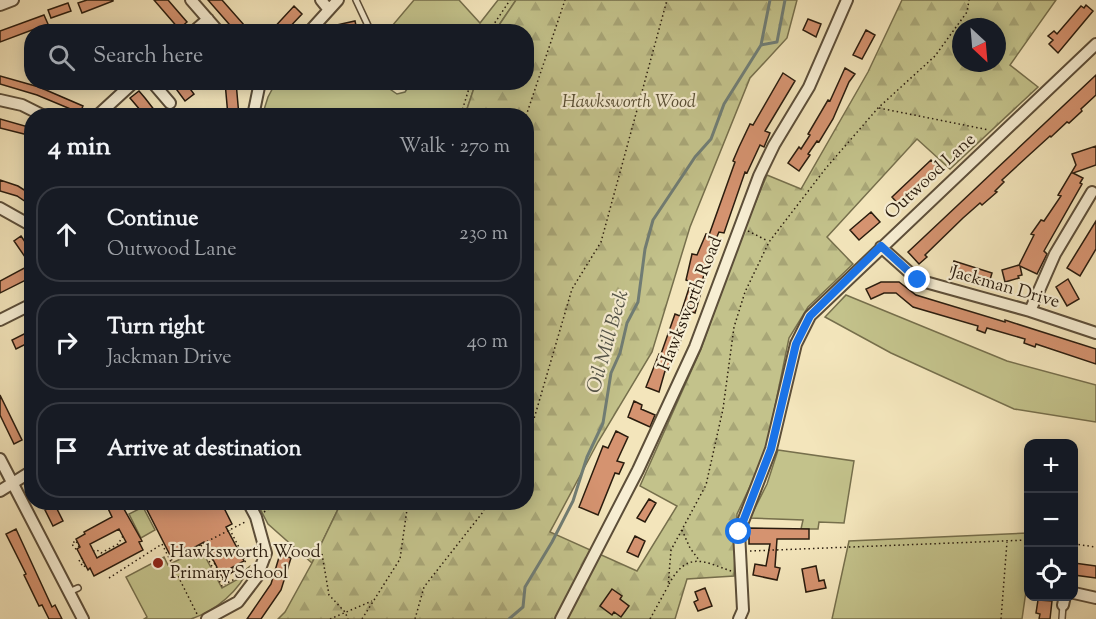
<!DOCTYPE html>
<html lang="en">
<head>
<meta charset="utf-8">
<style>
	:root { --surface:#171b24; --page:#20242c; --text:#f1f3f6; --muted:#9ea1a6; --line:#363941 }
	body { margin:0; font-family:"Sorts Mill Goudy",serif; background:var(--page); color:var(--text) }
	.controls { position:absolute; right:18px; bottom:18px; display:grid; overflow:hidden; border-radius:12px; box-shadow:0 3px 15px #0003 }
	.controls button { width:54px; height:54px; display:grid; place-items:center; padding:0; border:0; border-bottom:2px solid var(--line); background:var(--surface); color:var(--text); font:30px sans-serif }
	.compass { position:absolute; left:952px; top:18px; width:54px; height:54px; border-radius:50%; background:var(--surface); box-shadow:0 3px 15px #0003; rotate:154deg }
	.stop { position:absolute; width:18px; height:18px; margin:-14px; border:4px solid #1a73e8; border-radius:50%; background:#fff }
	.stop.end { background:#1a73e8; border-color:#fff; box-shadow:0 2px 6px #0008 }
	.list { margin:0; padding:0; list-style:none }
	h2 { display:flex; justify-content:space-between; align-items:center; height:78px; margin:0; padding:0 24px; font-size:26px }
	h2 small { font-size:20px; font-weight:400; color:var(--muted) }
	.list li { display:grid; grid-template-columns:39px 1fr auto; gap:18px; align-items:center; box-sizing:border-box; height:96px; margin:0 12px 12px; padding:0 12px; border:2px solid var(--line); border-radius:24px }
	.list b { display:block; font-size:22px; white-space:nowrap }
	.list p { margin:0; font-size:20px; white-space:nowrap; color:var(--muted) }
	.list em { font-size:20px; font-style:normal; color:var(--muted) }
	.icon { flex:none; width:33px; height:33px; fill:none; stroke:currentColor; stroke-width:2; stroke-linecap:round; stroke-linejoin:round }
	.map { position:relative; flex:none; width:1096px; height:619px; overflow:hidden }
	.search { position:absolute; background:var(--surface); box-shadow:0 3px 15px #0003; left:24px; top:24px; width:510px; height:66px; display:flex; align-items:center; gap:15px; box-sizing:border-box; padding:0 21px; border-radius:24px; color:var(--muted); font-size:22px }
	.panel { position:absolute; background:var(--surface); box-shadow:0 3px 15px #0003; left:24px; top:108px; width:510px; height:402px; border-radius:24px }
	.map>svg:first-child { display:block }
</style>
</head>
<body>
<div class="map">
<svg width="1096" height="619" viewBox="0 0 1096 619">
	<defs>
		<pattern id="forest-firs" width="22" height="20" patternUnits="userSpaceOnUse" patternTransform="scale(1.5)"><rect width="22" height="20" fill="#c3c28b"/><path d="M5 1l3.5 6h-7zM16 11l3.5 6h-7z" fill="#a8a677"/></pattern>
	</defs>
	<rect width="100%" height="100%" fill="#f3e5bb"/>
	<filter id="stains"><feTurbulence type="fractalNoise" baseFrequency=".00333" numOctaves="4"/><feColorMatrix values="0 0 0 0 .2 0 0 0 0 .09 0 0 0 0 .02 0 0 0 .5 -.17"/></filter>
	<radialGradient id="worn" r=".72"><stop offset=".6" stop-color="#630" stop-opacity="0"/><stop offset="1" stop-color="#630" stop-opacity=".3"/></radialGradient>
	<!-- green -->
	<path fill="#c3c28b" stroke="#766f4c" stroke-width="1.5" d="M414,0H459L480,23L498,0H516L495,31H395L392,26Z
		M281,83H381L397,94L405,92L411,83H473L474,88L465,115L262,116L268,97L275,84Z
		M846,295L1007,361L1096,385V422L1014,409L891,353L825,317Z
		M778,450L854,461L844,523L819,522L818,529H801L803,520L750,518L767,484Z
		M257,503H341L312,563L268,524Z
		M143,507L155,530L141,538L129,514Z
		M1028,533V577L1022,619H832L849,541Z
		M201,549L222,588L240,578L239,575L249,567C240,591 215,611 191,619C179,619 157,619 144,619L147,617L126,577L164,557L168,565Z"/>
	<!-- forest -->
	<path fill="url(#forest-firs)" stroke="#766f4c" stroke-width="1.5" fill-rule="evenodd" d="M516,0H797L787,38L750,78L690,227L652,352L598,442L550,532L637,571L677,506L640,486L701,349L741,237L767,175L801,189L868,72L902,0H1056L1010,65L1038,87L950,169L917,139L827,237L853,264L808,307L789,338L765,455L737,514L734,576L687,579L675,619H278L285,612L312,563L341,503L526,502V116L465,115L474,88L473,83L526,82V32L495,31ZM961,27H997V63H961Z"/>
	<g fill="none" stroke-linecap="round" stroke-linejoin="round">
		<!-- stream -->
		<path stroke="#707d75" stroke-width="3" d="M761,45L777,42L785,0
			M509,619L523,607L525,587L552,542L573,501L587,457L603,423L611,373L620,353L627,323L638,302L645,249L653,220L695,157L711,139L724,104L761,45L770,0"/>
	</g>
	<!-- building -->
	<path fill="#d59370" stroke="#2a1c0e" stroke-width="1.5" fill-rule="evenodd" d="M87,0H113V1L82,13L78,3Z
		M154,0H168L187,22L179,29Z
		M208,0H222L245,26L236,32Z
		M68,3L71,11L51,18L48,10Z
		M1086,5L1093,11L1058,53L1049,44L1053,40L1048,36L1054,31L1057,34L1081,6L1084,8Z
		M294,6L302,14L285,32H270Z
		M44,15L48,24L0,42V31Z
		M808,19L821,24L816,37L803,30Z
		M355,21L357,30L324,32L323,28Z
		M866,30L875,35L862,59L853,55Z
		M845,68L855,74L849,82L833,119L819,142L817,141L808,154L810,155L799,171L788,163L799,147L801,149L810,135L808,134L828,100L830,101Z
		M783,73L795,81L765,131L770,133L764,147L760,145L747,173L745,172L724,233L719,232L711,250L703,278L705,279L695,313L690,311L677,352H674L668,372L665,371L659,392L646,387L659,354H661L675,314L680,316L691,282L686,280L692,254L697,255L706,234L709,235L735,162L733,161L739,147L750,124L753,125Z
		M1096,75V95L1081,109L1082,111L1069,123L1067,122L1051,137L1050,136L1028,156L1002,180L1004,182L995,191L997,192L982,205L980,203L963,218L925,255L927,257L919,264L908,252Z
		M0,76L39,87L83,106L80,113L37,95L0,84Z
		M171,82H185L194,94L185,101Z
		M225,82H236L239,116H228Z
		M139,91L145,98L159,116H145L141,111L130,98Z
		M0,119L32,128V136L0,128Z
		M1096,146V165L1073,173L1083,178L1080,183L1082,184L1044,251L1047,254L1037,274L1020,266L1022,275L1018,276L1019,278L1005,282L1002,270L1019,265L1034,235L1031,234L1041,220L1044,221L1061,196L1058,195L1076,165L1072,154Z
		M931,160L940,169L900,206L892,197Z
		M0,180L18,186L32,195V206L17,196L0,191Z
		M871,212L880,222L859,240L850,230Z
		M1096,221V249L1080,276L1067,268Z
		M21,236L32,252V267L14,241Z
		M954,261L992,273L989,283L951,272Z
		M28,266L32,277L0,293V281Z
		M1068,279L1079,299L1067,306L1056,287Z
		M881,282H899L916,295L1005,322V320L1014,323L1096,349V364L1036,344L1035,347L1024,343L1025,339L987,328L985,333L977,330L978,326L913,307L896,293H884L871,299L866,289Z
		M32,330V341L16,349L12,340Z
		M0,395L22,440L14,444L0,415Z
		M634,401L642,405L641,409L655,415L650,427L628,417Z
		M616,431L628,437L617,461L624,463L619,474L615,473L598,515L579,507L603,446L608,448Z
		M649,499L656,503L645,522L637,518Z
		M105,502H120L142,541L139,542L143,550L94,576L90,568L88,570L77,549L80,547L76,539L85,534L84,532L112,517ZM119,529L126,542L97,558L90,544Z
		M143,502H221L232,524L226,527L244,561L231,568L233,572L222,577L204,542L186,552L184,548L170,555Z
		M55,505L63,521L53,526L45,510Z
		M749,528L809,529V539H777L775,567L780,568L777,580L753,575L755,564L766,566L770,544H749Z
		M16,529L52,607L55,605L62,619H49L42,605L39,606L24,575L26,574L6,534Z
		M635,536L645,541L638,557L627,552Z
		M280,554L291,558L281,590L261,619H247L271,584Z
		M1074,563L1096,566V578L1074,575Z
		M816,566L819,581L824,580L826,588L806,592L802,569Z
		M705,588L712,606L698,611L694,602L698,600L695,592Z
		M612,589L622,596L620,599L629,606L621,617L614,612L612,615L600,606Z
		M1038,600L1052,601L1050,619H1039L1040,614L1036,613Z"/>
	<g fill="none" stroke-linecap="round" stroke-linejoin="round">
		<!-- service casing -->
		<g stroke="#5c4e39" stroke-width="8">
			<path id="service" d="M356,0L371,32
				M69,592L78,588
				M1062,619L1063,605"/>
		</g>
		<!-- minor casing -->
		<g stroke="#5c4e39" stroke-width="14">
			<path id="minor" d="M191,0L219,32
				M321,0L329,10
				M0,5L13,0
				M193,32L208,19
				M309,32L338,0
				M152,82L170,103
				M0,100L22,105L44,116
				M97,116L134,82
				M253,116L260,82
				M0,208L32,226
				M881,247L918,280L1030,311L1096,333
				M1030,311L1055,254L1092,192
				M0,320L32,304
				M0,459L83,619
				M0,491L32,471
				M1074,593L1096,598
				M1063,605L1065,596
				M207,619L238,602L257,577L266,553L256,517L248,502
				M561,619L638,470L695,347L759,176L774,145L809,87L847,0
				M739,619L743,610L739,532L771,449L796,344L810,316L1096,44"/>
		</g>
		<!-- path -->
		<path stroke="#2a1c0e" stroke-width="1.5" stroke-dasharray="1.5 3" stroke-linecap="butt" d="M485,32L494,24L510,0
			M879,108L989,130
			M463,112L474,115
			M457,116L462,111L471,82
			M526,116L565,0
			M748,231L768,241
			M526,433L531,429L572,289L601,242L667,0
			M264,512L280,502
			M682,530L690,548L699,560
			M204,543L225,584L239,577
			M1074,544L1096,547
			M201,545L222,586L224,585
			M73,546L72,543L76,541
			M75,549L79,547L76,541
			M93,551L97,550L101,553L118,544L123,536
			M750,551L1028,540
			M322,554L329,595L345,612L348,619
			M79,560L83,567L85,566L81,557
			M171,560L247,521
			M109,578L162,544L198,616
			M222,578L235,571L233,568L246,561L230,530
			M669,584C687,551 703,561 731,571
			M668,587L671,550L706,485L723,409L734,327L745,292L769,242L826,168L878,108L935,56L967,12L969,0
			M330,619L372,601
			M362,619L400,559L408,502
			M415,619L424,587L483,512L487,502
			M650,619L667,588
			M1001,619L1007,542"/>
		<!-- service -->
		<use href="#service" stroke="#f7eed3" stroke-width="5"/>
		<!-- minor -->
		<use href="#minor" stroke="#f7eed3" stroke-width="10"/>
	</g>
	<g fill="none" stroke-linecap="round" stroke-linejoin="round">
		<!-- route -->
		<path stroke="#1a73e8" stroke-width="8" d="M739,532L771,449L796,344L810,316L881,246L918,280"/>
	</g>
	<!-- markers -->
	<circle fill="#8f2418" stroke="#f7eed3" stroke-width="2" cx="158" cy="563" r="6"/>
	<g text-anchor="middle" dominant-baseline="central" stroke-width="4.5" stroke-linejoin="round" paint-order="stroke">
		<!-- park labels -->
		<g font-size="18" font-style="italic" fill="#584e34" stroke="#f7eed3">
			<text x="629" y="103">Hawksworth Wood</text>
		</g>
		<!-- street labels -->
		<g font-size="18" fill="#2a1c0e" stroke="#f7eed3">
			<text transform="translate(931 177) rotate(-43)">Outwood Lane</text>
			<text transform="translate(1005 288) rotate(16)">Jackman Drive</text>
			<text transform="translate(691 304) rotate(-68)">Hawksworth Road</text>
		</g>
		<!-- poi labels -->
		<g font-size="18" fill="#2a1c0e" stroke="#f7eed3" text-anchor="start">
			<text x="170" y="553">Hawksworth Wood<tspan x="170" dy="21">Primary School</tspan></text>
		</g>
		<!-- water labels -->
		<g font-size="20" font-style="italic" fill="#53544a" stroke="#f7eed3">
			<text transform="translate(609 342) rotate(-74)">Oil Mill Beck</text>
		</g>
	</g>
	<rect width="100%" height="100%" filter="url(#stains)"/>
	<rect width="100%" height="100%" fill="url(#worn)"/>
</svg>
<div class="controls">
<button>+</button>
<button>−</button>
<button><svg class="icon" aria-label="locate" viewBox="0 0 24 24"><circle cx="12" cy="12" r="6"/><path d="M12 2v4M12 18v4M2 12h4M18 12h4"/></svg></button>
</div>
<svg class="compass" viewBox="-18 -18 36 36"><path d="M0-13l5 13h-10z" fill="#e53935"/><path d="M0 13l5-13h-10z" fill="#9ea1a6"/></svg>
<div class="stop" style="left:739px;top:532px"></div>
<div class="stop end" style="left:918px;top:280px"></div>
<div class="search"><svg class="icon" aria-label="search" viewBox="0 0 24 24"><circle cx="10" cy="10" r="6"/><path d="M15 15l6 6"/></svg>Search here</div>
<section class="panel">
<h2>4 min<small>Walk · 270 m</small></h2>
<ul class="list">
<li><svg class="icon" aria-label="ahead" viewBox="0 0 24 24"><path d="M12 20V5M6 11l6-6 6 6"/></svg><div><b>Continue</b><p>Outwood Lane</p></div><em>230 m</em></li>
<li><svg class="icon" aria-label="right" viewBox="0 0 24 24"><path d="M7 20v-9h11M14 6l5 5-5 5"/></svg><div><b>Turn right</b><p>Jackman Drive</p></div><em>40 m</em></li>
<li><svg class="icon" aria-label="arrive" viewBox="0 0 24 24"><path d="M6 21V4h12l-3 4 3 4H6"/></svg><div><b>Arrive at destination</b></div></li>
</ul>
</section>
</div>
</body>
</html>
